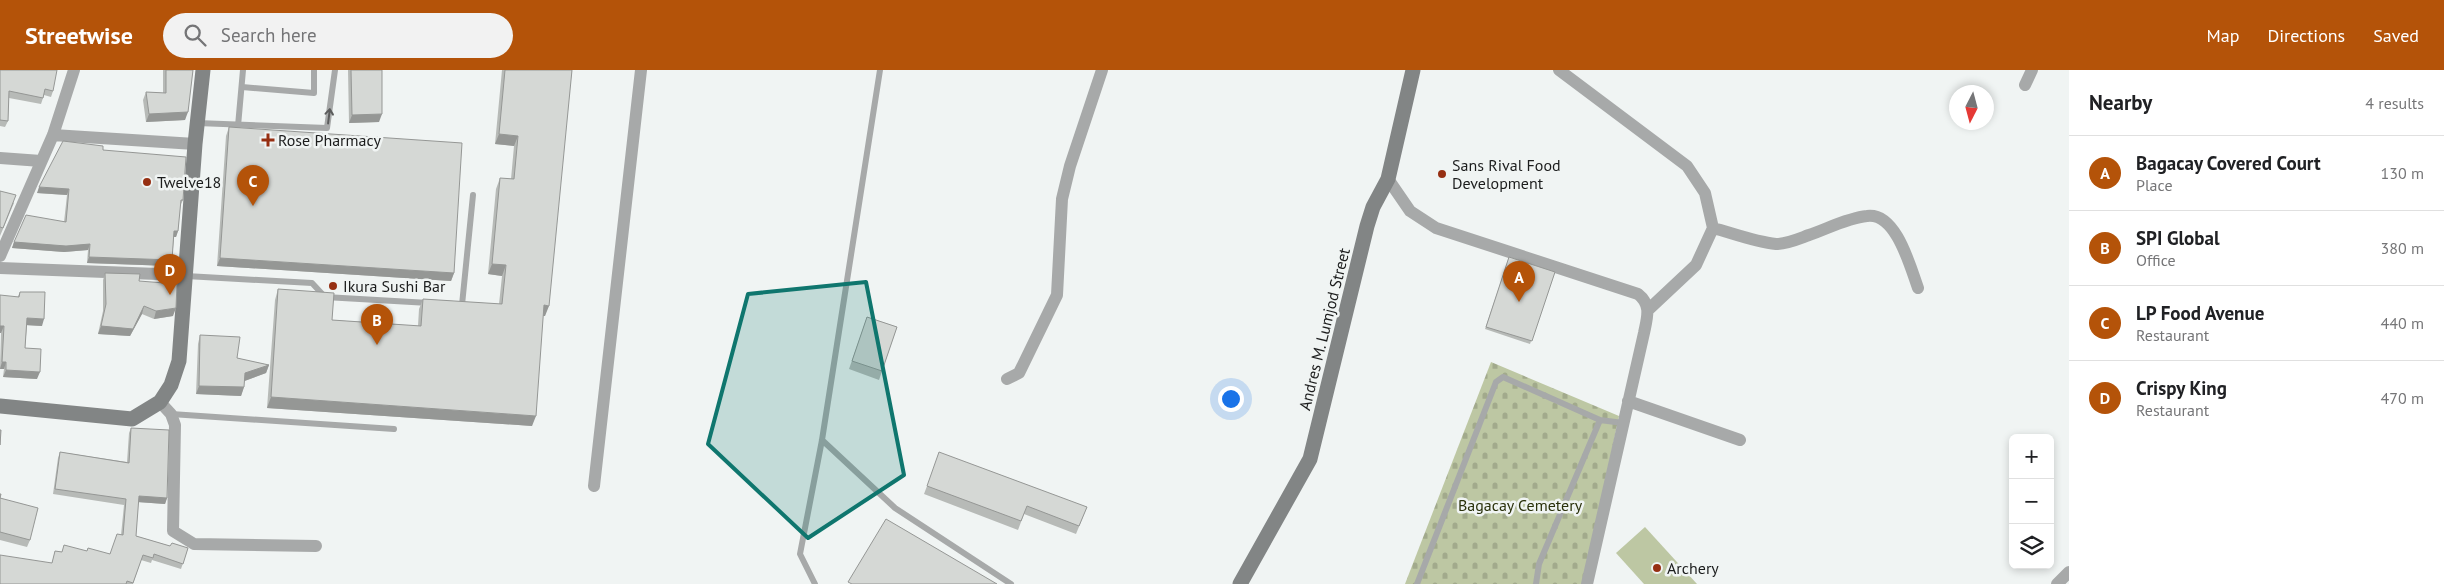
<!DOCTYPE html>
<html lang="en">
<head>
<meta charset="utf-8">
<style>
	:root { --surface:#fff; --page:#f2f2f2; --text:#202124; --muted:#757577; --line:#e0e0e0; --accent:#b45309 }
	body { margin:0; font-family:"PT Sans",sans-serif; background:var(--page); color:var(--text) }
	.controls { position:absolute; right:15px; bottom:15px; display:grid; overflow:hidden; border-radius:8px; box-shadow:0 2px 8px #0003 }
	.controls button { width:45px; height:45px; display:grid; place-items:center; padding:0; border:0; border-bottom:1px solid var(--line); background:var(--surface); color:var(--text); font:25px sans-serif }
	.compass { position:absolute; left:1949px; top:15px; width:45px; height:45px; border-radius:50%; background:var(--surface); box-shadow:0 2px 8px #0003; rotate:186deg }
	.you { position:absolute; left:1230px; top:328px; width:18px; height:18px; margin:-12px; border:4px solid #fff; border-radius:50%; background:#1a73e8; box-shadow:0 0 0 8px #1a73e833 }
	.badge { display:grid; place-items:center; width:32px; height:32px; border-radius:50%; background:var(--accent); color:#fff; font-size:16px; font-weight:700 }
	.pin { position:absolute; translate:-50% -41px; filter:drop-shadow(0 1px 2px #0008) }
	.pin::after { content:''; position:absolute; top:26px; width:18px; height:15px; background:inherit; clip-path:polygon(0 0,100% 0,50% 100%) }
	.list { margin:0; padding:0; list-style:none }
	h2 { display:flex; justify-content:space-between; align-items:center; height:65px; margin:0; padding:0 20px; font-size:21px }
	h2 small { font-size:16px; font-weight:400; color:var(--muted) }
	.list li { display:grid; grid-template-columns:32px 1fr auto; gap:15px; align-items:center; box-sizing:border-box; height:75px; padding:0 20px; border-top:1px solid var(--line) }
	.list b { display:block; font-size:19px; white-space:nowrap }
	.list p { margin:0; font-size:16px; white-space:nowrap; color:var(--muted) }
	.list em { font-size:16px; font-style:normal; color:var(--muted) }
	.icon { flex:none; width:28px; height:28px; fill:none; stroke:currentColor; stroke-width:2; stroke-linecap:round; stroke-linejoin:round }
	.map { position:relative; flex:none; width:2069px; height:514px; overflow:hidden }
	header { display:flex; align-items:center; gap:30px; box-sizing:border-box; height:70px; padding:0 25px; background:var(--accent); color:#fff }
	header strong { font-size:24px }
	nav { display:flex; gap:28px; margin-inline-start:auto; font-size:18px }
	.search { width:350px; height:45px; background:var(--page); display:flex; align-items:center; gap:12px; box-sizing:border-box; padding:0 18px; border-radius:28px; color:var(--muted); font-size:19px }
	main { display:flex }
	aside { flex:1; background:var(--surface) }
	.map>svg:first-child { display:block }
</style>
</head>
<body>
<header>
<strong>Streetwise</strong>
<div class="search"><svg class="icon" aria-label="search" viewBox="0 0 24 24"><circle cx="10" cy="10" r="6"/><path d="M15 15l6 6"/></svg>Search here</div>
<nav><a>Map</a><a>Directions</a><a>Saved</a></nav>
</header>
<main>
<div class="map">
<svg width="2069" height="514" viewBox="0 0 2069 514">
	<defs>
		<pattern id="cemetery-stones" width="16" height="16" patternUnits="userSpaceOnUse" patternTransform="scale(1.25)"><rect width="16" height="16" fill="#bdc7a3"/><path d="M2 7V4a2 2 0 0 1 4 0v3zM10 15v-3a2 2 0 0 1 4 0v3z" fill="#a2aa8c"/></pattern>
	</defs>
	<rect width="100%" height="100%" fill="#f0f4f3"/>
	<!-- grass -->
	<path fill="#bdc7a3" d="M1645,457L1697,514H1644L1616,483Z"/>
	<!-- cemetery -->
	<path fill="url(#cemetery-stones)" d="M1491,292L1619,346L1584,514H1405Z"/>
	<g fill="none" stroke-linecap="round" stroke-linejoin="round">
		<!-- lane -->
		<path stroke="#a7a9a9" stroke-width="6" d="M242,17L314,23V0
			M197,53L327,58L335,0
			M238,56L243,0
			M186,206L312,213L325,227L429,233
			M457,235H462L473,125
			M171,344L394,359
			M822,370L895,438L1011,514
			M815,514L800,484L822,370L880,0
			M1417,514L1496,312L1503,307L1600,350L1623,353
			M1536,514L1539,494L1600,350"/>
		<!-- street -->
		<path stroke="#a7a9a9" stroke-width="12" d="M1559,0L1687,96L1705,123L1713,158
			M2025,15L2032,0
			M53,65L195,74
			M0,88L41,91
			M1388,109L1410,141L1436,158L1638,224C1652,235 1647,248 1644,263L1587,514
			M0,186L53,65L74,0
			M0,198L184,205
			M1648,240L1696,195L1713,158C1732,163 1755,172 1776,174C1787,174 1798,169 1809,165C1827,159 1847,148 1867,146C1896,142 1910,196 1918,218
			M1007,309L1019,303L1057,225L1062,129L1070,96L1102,0
			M1628,331L1740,370
			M160,332L171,344L175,355L173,461L194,474L316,476
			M594,416L641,0
			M2057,514L2069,502"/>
		<!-- secondary -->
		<path stroke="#828585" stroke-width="15" d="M0,336L132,349L160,332L171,315L179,291L195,74L203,0
			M1240,514L1310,389L1367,156L1373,137L1388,109L1413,0"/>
	</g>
	<!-- wall -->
	<path fill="#b7bab7" d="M0,0L53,21L51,27L44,25L41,34L9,28L8,51L5,57L0,56Z
		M163,0H193L185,50L146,52L143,30L146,22L163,23Z
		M348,0H382L379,52L349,53Z
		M502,0H572L545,246H543L532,356L267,338L275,230L278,219L332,250L418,256L419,239L423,229L499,234L502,206L488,204L496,119L500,108L511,109L514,76L495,74Z
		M229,57L454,203L451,211L217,196L226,66Z
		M103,80L183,130L180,136L178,161L176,167H174L172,190L170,196L87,193L88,180L64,182L12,178L14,172L64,152L67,125L37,123Z
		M0,121L14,133L0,166Z
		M1509,187L1555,202L1530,274L1485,259Z
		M105,203L139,211L173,246L154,249L142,244L130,266L98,264L103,241V210Z
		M20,222L42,256L27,255L25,278L37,309L3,307L4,299H0L1,263H0Z
		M867,247L897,257L879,310L849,299Z
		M200,265L237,288L269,295L266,303L244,311V317L241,326L196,324L198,274Z
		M131,358L167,428L165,434L138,432L136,466L170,476L188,478L181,499L152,490L151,493L141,490L133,514H0L52,493L55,481L62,482L87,481L110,484L121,465L124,435L53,424L58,388L60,382L127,392L129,363Z
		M927,416L1087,437L1076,464L1024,444L1018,460L924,424Z
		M0,424V428L30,470L27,477L0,470Z"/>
	<!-- shaded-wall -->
	<path fill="#959795" d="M188,42L185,50L146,52L149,44Z
		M382,44L379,52L349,53L352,45Z
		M499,64L518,66L514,76L495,74Z
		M39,117L69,119L67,125L37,123Z
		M174,161H178L176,167H172Z
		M14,172L90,174L88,180L64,182L12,178Z
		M89,187L172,190L170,196L87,193Z
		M220,188L454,203L451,211L217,196Z
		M492,194L506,195L502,206L488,204Z
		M544,235L549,236L545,246H540Z
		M144,236L142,244L130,266L98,264L101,256Z
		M176,238L173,246L154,249L156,241Z
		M27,248L44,249L42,256L24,255Z
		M0,256H4L1,263H0Z
		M2,292H6L4,299H0Z
		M269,295L266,303L242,312L245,303Z
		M6,300L40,302L37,309L3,307Z
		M199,316L244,317L241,326L196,324Z
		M271,327L536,346L532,356L267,338Z
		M139,426L167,428L165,434L137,432Z"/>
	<!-- building -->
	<path fill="#d5d8d5" stroke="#959795" d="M0,0H57L53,21L45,19L43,28L9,21L8,51L0,50Z
		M166,0H193L188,42L149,44L146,22L166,23Z
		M351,0H382V44L352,45Z
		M505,0H572L549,236L544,235L536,346L271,327L278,219L334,223L332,250L421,256L423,229L502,234L506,195L492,194L500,108L514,109L518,66L499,64Z
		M229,57L462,73L454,203L220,188Z
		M63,71L103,76V80L186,87L183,130H181L178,161H174L172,190L89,187L90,174L66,176L14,172L26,145L66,152L69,119L39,117Z
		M0,121L16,125L3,158L0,157Z
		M1509,187L1555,202L1532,271L1486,257Z
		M105,203L140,204L139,211L177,214L176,238L156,241L144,236L133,259L101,256L106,234Z
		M20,222H45L44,249L27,248L25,278L41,279L40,302L6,300V292H2L4,256H0V225L19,227Z
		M867,247L897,257L882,301L852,291Z
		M200,265L240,267L237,288L269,295L245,303L244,317L199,316Z
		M131,358L169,360L167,428L139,426L136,466L170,476L172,473L188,478L183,494L154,484L153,488L143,485L133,513L127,511L126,514H0V485L52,493L55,481L62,482L64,475L87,481L88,478L110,484L117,464L123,465L126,429L55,419L60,382L129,393Z
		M0,360H1L0,375Z
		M939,382L1087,437L1079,456L1027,436L1021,451L927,416Z
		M0,424H1L0,428L38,438L30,470L0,462Z
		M886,449L997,514H852L848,512Z"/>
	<!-- one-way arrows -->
	<defs><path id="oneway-shaft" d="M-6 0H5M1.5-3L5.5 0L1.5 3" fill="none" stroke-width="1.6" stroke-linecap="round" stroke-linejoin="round" transform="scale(1.25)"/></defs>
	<use stroke="#5b5c5c" href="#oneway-shaft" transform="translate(329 46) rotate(-83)"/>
	<!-- marked area -->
	<path fill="#0f766e" fill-opacity="0.2" stroke="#0f766e" stroke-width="4" stroke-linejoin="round" d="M866,212L904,405L808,468L708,374L748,224Z"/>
	<!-- markers -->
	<g fill="#962f12" stroke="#f0f4f3" stroke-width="2">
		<path d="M265.5 62.5h5v5h5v5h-5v5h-5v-5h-5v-5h5z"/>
		<circle cx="1442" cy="104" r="5"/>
		<circle cx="147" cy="112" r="5"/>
		<circle cx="333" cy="216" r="5"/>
		<circle cx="1657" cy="498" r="5"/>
	</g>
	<g text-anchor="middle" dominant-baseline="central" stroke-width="5" stroke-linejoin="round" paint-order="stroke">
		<!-- poi labels -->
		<g font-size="16" fill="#1c1d1d" stroke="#f0f4f3" text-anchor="start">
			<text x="278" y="70">Rose Pharmacy</text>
			<text x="1452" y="95">Sans Rival Food<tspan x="1452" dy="18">Development</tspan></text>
			<text x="157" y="112">Twelve18</text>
			<text x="343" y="216">Ikura Sushi Bar</text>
			<text x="1667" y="498">Archery</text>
		</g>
		<!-- street labels -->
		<g font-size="16" fill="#1c1d1d" stroke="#f0f4f3">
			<text transform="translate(1324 259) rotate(-76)">Andres M. Lumjod Street</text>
		</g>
		<!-- park labels -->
		<g font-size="16" fill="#2b320c" stroke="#f0f4f3">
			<text x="1520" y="435">Bagacay Cemetery</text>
		</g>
	</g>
</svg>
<div class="controls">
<button>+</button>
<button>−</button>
<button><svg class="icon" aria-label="layers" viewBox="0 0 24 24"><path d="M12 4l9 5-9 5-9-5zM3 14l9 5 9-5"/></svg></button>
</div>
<svg class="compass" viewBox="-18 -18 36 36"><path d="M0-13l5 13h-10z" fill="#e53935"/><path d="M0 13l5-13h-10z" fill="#757577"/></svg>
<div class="you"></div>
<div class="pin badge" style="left:1519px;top:232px">A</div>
<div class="pin badge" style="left:377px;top:275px">B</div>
<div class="pin badge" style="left:253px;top:136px">C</div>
<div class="pin badge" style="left:170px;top:225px">D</div>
</div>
<aside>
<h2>Nearby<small>4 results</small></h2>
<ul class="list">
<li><span class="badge">A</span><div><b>Bagacay Covered Court</b><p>Place</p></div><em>130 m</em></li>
<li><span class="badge">B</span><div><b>SPI Global</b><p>Office</p></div><em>380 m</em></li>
<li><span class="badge">C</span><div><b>LP Food Avenue</b><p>Restaurant</p></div><em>440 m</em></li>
<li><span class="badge">D</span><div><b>Crispy King</b><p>Restaurant</p></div><em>470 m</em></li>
</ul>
</aside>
</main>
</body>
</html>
